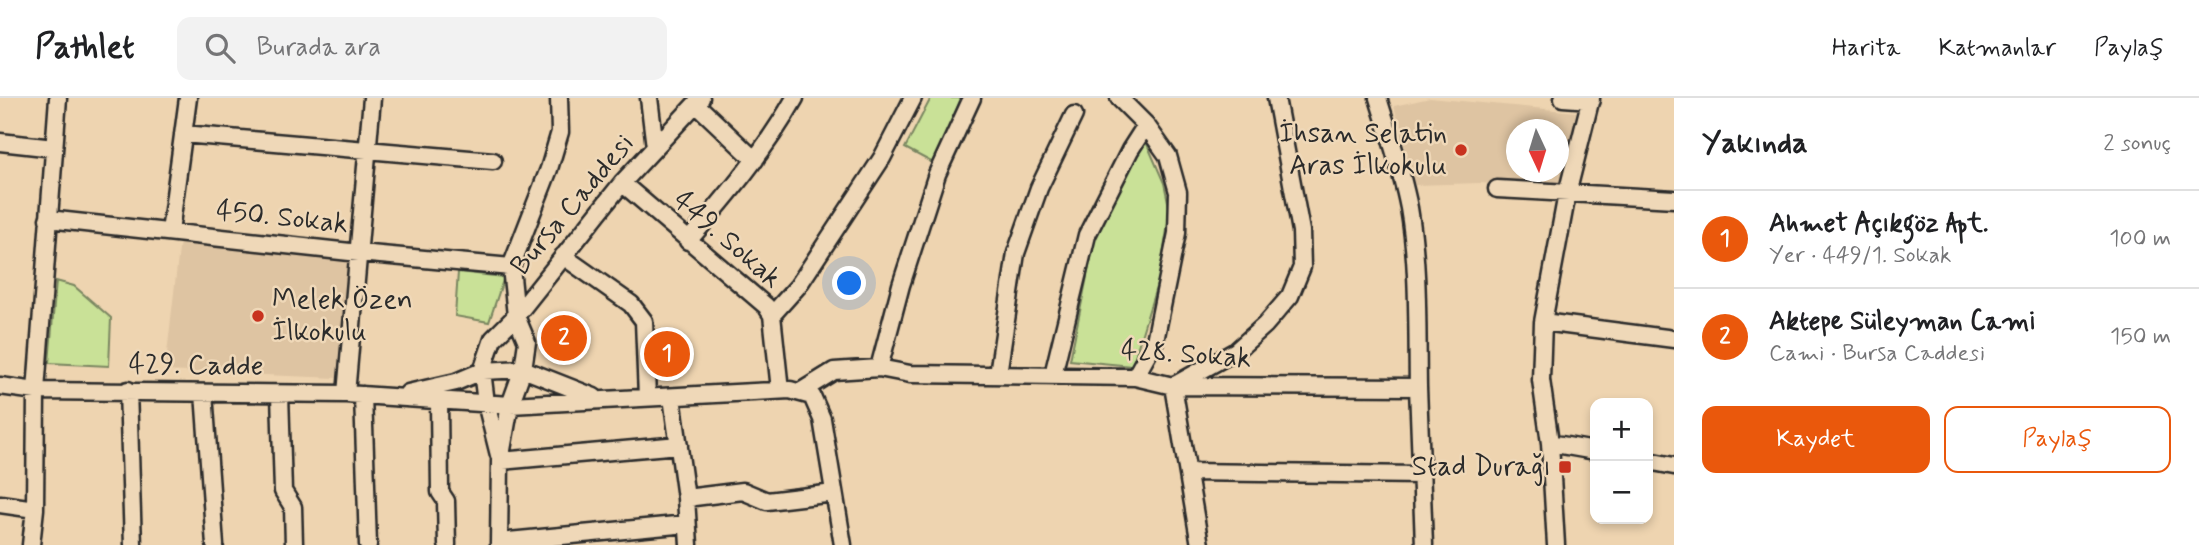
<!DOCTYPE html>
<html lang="tr">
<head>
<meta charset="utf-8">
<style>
	:root { --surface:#fff; --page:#f2f2f2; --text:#202124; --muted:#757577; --line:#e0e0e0; --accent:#ea580c }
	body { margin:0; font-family:Mynerve,sans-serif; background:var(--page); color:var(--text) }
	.controls { position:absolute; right:21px; bottom:21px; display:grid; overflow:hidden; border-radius:14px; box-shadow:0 4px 10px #0003 }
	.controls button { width:63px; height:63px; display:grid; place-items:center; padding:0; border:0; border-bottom:2px solid var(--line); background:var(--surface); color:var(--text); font:35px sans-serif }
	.compass { position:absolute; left:1506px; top:21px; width:63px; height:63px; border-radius:50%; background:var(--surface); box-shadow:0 4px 10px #0003; rotate:176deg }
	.you { position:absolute; left:850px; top:186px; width:24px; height:24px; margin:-18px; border:5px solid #fff; border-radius:50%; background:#1a73e8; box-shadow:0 0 0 10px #1a73e833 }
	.badge { display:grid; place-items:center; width:46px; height:46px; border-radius:50%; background:var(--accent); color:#fff; font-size:23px; font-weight:700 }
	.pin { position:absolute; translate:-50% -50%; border:4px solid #fff; box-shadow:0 2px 7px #0006 }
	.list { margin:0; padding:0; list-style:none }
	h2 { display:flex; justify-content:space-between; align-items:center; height:91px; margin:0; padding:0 28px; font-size:30px }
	h2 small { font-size:23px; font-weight:400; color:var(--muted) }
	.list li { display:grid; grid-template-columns:46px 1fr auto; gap:21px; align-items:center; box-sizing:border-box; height:98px; padding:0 28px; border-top:2px solid var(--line) }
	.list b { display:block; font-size:26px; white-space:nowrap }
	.list p { margin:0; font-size:23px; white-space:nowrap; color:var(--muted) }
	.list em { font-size:23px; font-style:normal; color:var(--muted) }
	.actions { display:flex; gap:14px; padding:21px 28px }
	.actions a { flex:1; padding:16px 0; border:2px solid var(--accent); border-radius:14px; text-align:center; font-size:24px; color:var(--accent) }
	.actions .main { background:var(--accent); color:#fff }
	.icon { flex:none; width:38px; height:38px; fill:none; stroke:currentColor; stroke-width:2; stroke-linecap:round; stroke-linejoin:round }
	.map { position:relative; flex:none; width:1674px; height:447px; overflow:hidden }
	header { display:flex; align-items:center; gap:42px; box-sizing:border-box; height:98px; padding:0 35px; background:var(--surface); border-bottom:2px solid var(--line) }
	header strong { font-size:33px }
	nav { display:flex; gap:38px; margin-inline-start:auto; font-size:24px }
	.search { width:490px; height:63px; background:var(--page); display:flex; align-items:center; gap:18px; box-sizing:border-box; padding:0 24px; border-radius:14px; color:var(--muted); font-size:26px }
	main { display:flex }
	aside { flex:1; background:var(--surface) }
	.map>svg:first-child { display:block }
</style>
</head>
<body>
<header>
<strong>Pathlet</strong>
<div class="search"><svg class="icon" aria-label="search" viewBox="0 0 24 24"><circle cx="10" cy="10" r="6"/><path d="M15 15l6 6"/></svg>Burada ara</div>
<nav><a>Harita</a><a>Katmanlar</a><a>Paylaş</a></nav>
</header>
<main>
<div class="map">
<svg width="1674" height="447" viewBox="0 0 1674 447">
	<rect width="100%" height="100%" fill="#eed4b0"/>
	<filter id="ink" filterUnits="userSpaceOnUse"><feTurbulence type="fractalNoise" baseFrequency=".0143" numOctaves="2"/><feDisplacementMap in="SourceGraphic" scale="14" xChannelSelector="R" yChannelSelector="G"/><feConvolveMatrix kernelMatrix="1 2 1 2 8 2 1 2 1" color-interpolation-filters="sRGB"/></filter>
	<g filter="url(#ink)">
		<!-- built -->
		<path fill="#dec4a2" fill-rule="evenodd" d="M1430,0L1576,14L1560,92L1481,85L1415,87L1394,8ZM1517,32H1559V74H1517Z
			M180,142L351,164L337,280L165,273Z"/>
		<!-- green -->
		<path fill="#c9e197" stroke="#7a8661" stroke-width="2" d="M931,0H961L935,66L905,50Z
			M1144,39L1164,85L1170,113L1160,176L1132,268L1070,262L1097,130Z
			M458,174L504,179L489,224L455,218Z
			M56,183L74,188L111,220L109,268L49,265Z"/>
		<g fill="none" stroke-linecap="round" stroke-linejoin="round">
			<!-- minor casing -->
			<g stroke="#2b2b2b" stroke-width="21">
				<path id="minor" d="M649,0L655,49
					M1119,0L1146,27L1168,58L1178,94L1177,135L1155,243L1135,279
					M1378,0C1389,36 1402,73 1409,110C1419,168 1417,230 1418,289
					M1563,0L1591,2
					M697,7L755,62
					M183,36L493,63
					M0,44L54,50
					M622,85L766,208L772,217L780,292
					M1497,91L1674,101
					M48,121L359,155L511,169
					M170,134L188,0
					M688,143C727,98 765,53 795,0
					M563,158L631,206L644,223L647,299
					M772,217L798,188L882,60L913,0
					M1543,224L1674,241
					M879,270L901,187L937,76L972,0
					M998,276L1016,155L1039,90L1074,17
					M1053,277L1087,137L1130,52L1146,27
					M0,288L36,293L346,296L510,307L790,292L812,298L822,321L843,447
					M128,292L133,447
					M800,294L834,273L879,270L910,276L1135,279L1173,288L1418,289L1424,447
					M204,295L215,447
					M408,295L456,284L482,273L523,271L594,299
					M280,296L283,393L293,409L294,447
					M346,296L372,0
					M363,297L368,447
					M672,299L686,400L689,447
					M439,303L440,394L446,403L447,447
					M1550,345L1595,353
					M499,357L486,305L482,273L493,241L516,218L622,85L701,0
					M500,363L679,347
					M1648,363L1674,368
					M1188,374L1421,377
					M686,400L743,393L767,403L834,395
					M0,406L35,411
					M499,444L687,426
					M31,447L35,411L36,293L58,0
					M499,447L500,363L510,307L523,271L527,244L516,218L511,169L549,71L560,34L559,0
					M1200,447L1173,288L1236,253L1265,227L1290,198L1302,169L1301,133L1276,0
					M1556,447L1550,345L1541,282L1543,224L1567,96L1591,0"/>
			</g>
			<!-- minor -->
			<use href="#minor" stroke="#efd8b8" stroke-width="16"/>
		</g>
	</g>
	<!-- markers -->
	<g fill="#c8321e" stroke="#efd8b8" stroke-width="2.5">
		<circle cx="1461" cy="52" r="7"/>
		<circle cx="258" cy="218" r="7"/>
		<rect x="1558" y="362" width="14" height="14" rx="3.5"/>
	</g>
	<g text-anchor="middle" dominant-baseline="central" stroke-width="5" stroke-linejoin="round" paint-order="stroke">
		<!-- poi labels -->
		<g font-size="28" fill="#2b2b2b" stroke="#efd8b8" text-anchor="end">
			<text x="1447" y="36">İhsan Selatin<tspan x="1447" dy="32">Aras İlkokulu</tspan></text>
			<text x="272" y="202" text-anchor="start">Melek Özen<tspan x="272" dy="32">İlkokulu</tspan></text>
			<text x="1551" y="369">Stad Durağı</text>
		</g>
		<!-- street labels -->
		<g font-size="28" fill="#2b2b2b" stroke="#efd8b8">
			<text transform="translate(573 107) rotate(-50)">Bursa Caddesi</text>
			<text transform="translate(282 120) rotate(6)">450. Sokak</text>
			<text transform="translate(727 142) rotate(41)">449. Sokak</text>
			<text transform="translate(1186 257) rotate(4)">428. Sokak</text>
			<text transform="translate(196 268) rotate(1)">429. Cadde</text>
		</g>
	</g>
</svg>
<div class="controls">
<button>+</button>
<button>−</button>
</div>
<svg class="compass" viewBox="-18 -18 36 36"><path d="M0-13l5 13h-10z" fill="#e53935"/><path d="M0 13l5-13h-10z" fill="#757577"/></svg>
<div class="you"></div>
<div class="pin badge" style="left:667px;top:256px">1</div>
<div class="pin badge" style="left:564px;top:240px">2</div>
</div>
<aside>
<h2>Yakında<small>2 sonuç</small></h2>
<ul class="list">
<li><span class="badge">1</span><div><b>Ahmet Açıkgöz Apt.</b><p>Yer · 449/1. Sokak</p></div><em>100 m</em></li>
<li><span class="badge">2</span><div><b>Aktepe Süleyman Cami</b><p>Cami · Bursa Caddesi</p></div><em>150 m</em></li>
</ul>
<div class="actions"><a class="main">Kaydet</a><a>Paylaş</a></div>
</aside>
</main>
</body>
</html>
